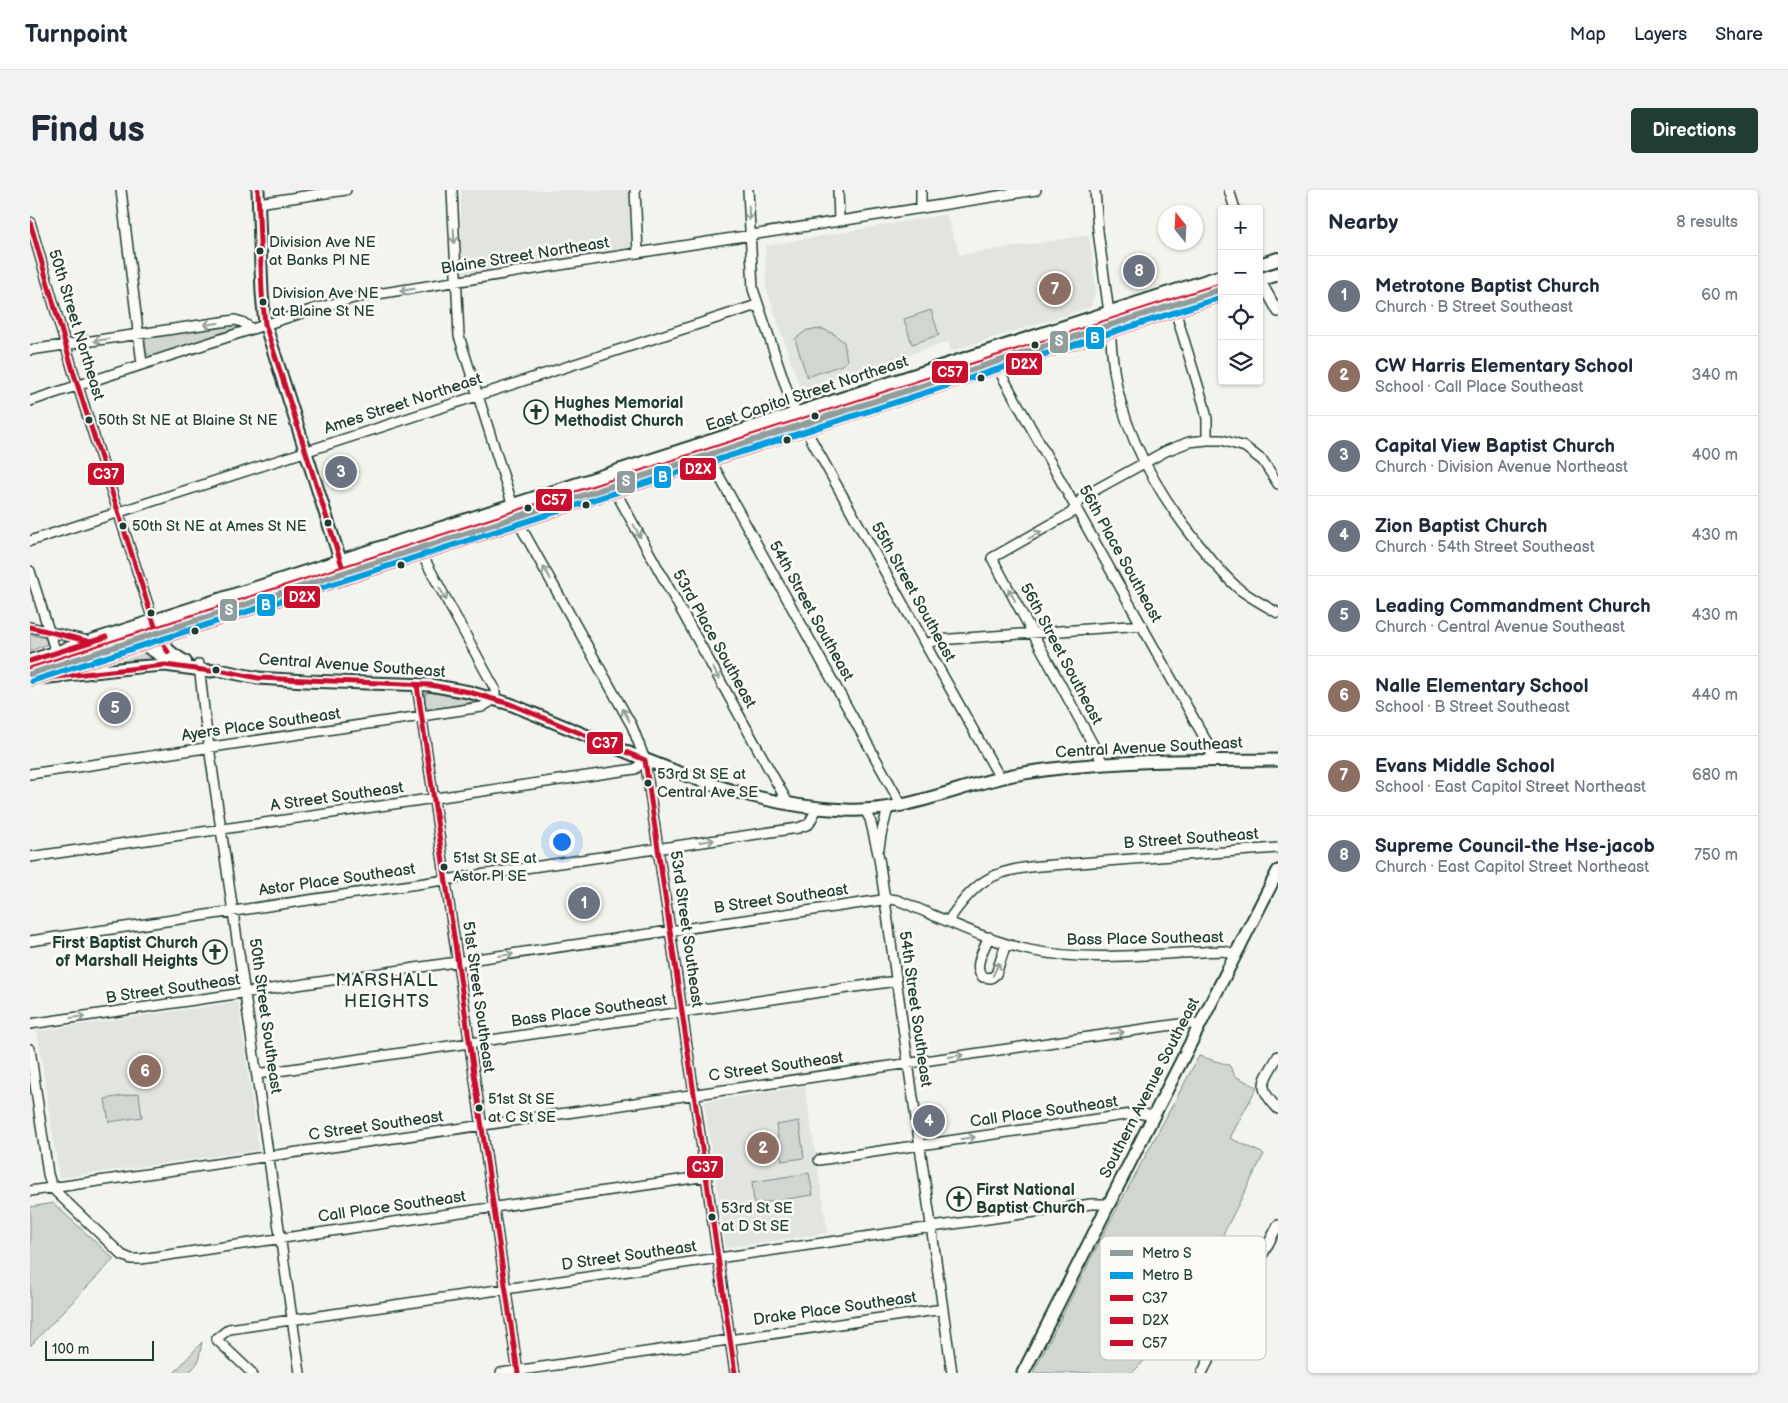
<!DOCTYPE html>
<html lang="en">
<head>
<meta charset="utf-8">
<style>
	:root { --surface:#fff; --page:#f2f2f3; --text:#1f2937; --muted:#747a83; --line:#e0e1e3; --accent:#1f3d34 }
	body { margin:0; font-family:"Balsamiq Sans",sans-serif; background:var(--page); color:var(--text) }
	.controls { position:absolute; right:15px; top:15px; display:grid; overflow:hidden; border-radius:5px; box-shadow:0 1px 4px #0004 }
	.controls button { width:45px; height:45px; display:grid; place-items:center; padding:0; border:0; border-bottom:1px solid var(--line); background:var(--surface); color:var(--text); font:25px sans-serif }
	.compass { position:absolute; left:1128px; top:15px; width:45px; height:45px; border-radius:50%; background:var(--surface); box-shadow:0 1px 4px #0004; rotate:342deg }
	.scale { position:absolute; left:15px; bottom:12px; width:109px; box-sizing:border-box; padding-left:5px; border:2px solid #1f3d34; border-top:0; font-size:14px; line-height:18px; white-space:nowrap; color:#1f3d34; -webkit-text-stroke:4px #fdfcf7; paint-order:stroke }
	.you { position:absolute; left:531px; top:651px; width:18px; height:18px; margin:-12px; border:4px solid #fff; border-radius:50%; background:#1a73e8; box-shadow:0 0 0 8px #1a73e833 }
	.badge { display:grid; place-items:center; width:32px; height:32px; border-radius:50%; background:var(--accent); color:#fff; font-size:16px; font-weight:700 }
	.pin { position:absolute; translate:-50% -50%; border:2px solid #fff; box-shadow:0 1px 5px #0006 }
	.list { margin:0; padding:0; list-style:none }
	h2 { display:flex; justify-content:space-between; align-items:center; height:65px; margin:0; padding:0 20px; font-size:21px }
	h2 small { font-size:16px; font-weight:400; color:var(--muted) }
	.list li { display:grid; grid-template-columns:32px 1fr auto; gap:15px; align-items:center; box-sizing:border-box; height:80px; padding:0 20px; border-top:1px solid var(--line) }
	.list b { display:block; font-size:19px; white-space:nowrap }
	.list p { margin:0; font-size:16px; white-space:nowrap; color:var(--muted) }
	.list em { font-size:16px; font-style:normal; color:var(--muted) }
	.icon { flex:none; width:28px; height:28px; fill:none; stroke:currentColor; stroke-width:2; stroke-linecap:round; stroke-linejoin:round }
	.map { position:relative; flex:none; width:1248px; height:1183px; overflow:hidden; border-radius:5px }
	header { display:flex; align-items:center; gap:30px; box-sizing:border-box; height:70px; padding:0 25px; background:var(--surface); border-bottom:1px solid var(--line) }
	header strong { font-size:24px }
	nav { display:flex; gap:28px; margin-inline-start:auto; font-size:18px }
	.intro { display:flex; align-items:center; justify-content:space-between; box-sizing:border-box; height:120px; padding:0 30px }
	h1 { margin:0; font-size:35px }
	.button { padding:12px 22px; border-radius:5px; background:var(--accent); color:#fff; font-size:18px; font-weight:700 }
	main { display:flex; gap:30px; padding:0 30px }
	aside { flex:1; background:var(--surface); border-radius:5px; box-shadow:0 1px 4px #0004 }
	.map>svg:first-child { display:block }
</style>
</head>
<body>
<header>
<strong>Turnpoint</strong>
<nav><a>Map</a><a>Layers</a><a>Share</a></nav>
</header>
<div class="intro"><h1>Find us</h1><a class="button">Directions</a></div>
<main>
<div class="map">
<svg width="1248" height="1183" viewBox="0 0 1248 1183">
	<rect width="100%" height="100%" fill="#f4f4ef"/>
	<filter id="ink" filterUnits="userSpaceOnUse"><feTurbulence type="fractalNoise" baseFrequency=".02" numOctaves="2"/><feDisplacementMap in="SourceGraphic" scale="10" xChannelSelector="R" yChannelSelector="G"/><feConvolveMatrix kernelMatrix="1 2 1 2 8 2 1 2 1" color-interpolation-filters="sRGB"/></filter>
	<g filter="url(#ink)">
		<!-- built -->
		<path fill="#e2e5df" d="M431,0H600L603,59L431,87Z
			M916,24L930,65L1059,45L1066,99L1061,117L921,161L918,152L771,200L736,98L735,56Z
			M208,812L229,960L29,988L7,841Z
			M775,896L798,1043L696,1058L674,912Z"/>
		<!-- green -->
		<path fill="#d1d6d1" stroke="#788a82" d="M901,120L909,145L882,154L874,129Z
			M201,135H207L209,137L121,166L116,163L114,151L118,146Z
			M793,139L804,144L814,152L817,171L812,175L777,187L765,149L777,140Z
			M0,444L15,448L18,454L0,461Z
			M112,457L128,469L114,473L39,481Z
			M400,502L443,510L444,512L400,520L396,517L395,504Z
			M1169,866L1199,875L1205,886L1227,897L1200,948L1234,964L1181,1068L1188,1109L1175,1140L1160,1153L1142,1150L1122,1163L1102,1183H1003L1076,1039Z
			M109,903L112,927L79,932L75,909Z
			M769,931L774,968L752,971L746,935Z
			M779,983L783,1005L724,1014L722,992Z
			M23,1013L84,1069L0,1156V1017Z
			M172,1152L168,1172L159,1183H144Z"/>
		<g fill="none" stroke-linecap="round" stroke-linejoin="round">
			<!-- street casing -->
			<g stroke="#1f3d34" stroke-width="12">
				<path id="street" d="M91,0L112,174
					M422,0L429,146L483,316L492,339L602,536L615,570L705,1183
					M605,0L608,63
					M718,0L723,99L762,215L970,588
					M808,0L809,31
					M891,0V18
					M1065,0L1068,41L1079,123
					M1199,0L1205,19
					M228,13L316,0
					M0,32L44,184L128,446
					M1229,88L1248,122
					M1144,117L1174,215L1177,229V250
					M1080,138C1081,152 1082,166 1084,180C1093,245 1130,306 1170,356C1182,371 1194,386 1209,399C1221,408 1234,415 1248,423
					M0,160L205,130L212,132L222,139
					M966,175L1179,556L1183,570
					M0,211L287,118L328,107L1006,0
					M679,268L872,616
					M584,299L759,615
					M0,351L727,115
					M0,381L26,463
					M0,437L58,451
					M895,454L908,450L1112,435
					M169,474L175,529L270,1183
					M387,495L488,1183
					M1073,573L962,368L1041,323L1054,306L1136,261L1159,252L1177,250H1192L1215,257L1233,271L1248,294
					M0,584L452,517L465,509V499L390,361
					M835,620L840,629L849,668L922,1183
					M849,658L851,645L858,618
					M0,667L605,579L615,570
					M918,731C946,691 961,680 1010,676L1248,658
					M959,747C954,759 942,778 953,787L961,788L966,784L976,754
					M0,751L768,638L779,634L787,618
					M0,834L859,709L867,710C910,727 954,750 999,760C1062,773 1129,763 1193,761L1206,764
					M0,859L18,984L22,998L92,1065L101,1069H111L677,986
					M1248,866C1234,892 1225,895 1248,919
					M227,884L866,791
					M789,970L1108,923L1124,926
					M0,1001L1114,839L1157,833L1170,836
					M222,1183L186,1149L199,1139L1061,1014H1079
					M471,1183L913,1119
					M1172,1183L1248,1035"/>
			</g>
			<!-- secondary casing -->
			<g stroke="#1f3d34" stroke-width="15">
				<path id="secondary" d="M228,0L232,103L235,134L315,385
					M85,444L100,446L138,470L149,471
					M2,489L107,477L135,475L180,481L189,480L228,488L275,491L400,495L439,502L480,514C518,530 556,545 594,561C667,591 736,617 816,620C879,623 933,593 994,583C1078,569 1163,571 1248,570
					M993,1183L1248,681"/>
			</g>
			<!-- primary casing -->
			<g stroke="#1f3d34" stroke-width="16">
				<path id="primary" d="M1229,75L1248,69
					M1229,90L1248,84
					M128,446C134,459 142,465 155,472
					M0,471L1192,86
					M0,487L1192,102"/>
			</g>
			<!-- street -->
			<use href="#street" stroke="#fdfcf7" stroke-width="9"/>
			<!-- secondary -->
			<use href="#secondary" stroke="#fdfcf7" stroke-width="11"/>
			<!-- primary -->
			<use href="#primary" stroke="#fdfcf7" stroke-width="12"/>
			<!-- bus-1 casing -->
			<g stroke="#fdfcf7" stroke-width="9">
				<path id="bus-1" d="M0,32L44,184L128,446L138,462
					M0,437L61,452
					M55,469L315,385L235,134L232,103L228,0
					M0,471L76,447
					M0,490L135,475L180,481L189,480L228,488L400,495L439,502L480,514L615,570L705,1183
					M387,495L488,1183"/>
			</g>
			<!-- bus-2 casing -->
			<g stroke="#fdfcf7" stroke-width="9">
				<path id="bus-2" d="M2,494L1192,110"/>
			</g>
			<!-- bus-3 casing -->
			<g stroke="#fdfcf7" stroke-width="9">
				<path id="bus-3" d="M0,479L1190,95"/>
			</g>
			<!-- bus-1 -->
			<use href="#bus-1" stroke="#c8102e" stroke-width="5"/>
			<!-- bus-2 -->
			<use href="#bus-2" stroke="#c8102e" stroke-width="5"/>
			<!-- bus-3 -->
			<use href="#bus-3" stroke="#c8102e" stroke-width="5"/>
			<!-- metro-1 casing -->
			<g stroke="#fdfcf7" stroke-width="10">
				<path id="metro-1" d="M0,484L1192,99"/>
			</g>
			<!-- metro-2 casing -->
			<g stroke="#fdfcf7" stroke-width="10">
				<path id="metro-2" d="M2,491L1192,107"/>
			</g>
			<!-- metro-1 -->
			<use href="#metro-1" stroke="#919d9d" stroke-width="6"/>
			<!-- metro-2 -->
			<use href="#metro-2" stroke="#009cde" stroke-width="6"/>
		</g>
		<!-- one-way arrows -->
		<defs><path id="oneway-shaft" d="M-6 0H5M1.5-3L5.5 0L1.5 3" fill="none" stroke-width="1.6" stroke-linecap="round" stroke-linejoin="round" transform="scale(1.25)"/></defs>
		<g stroke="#8e9c96">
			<use href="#oneway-shaft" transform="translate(719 23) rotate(87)"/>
			<use href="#oneway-shaft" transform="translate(424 46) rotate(88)"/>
			<use href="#oneway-shaft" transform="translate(377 100) rotate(171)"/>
			<use href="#oneway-shaft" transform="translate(181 134) rotate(172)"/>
			<use href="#oneway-shaft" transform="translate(71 150) rotate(172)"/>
			<use href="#oneway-shaft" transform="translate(607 341) rotate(62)"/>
			<use href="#oneway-shaft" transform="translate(1005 345) rotate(-30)"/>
			<use href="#oneway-shaft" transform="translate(517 383) rotate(-120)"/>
			<use href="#oneway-shaft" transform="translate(413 404) rotate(61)"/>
			<use href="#oneway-shaft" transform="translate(982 405) rotate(-118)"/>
			<use href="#oneway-shaft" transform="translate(686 483) rotate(61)"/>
			<use href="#oneway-shaft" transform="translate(596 525) rotate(-119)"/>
			<use href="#oneway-shaft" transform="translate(677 651) rotate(-8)"/>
			<use href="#oneway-shaft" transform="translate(476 765) rotate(-8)"/>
			<use href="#oneway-shaft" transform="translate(966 779) rotate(-65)"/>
			<use href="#oneway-shaft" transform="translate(48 827) rotate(-8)"/>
			<use href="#oneway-shaft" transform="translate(1087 843) rotate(-8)"/>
			<use href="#oneway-shaft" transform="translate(926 866) rotate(-8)"/>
			<use href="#oneway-shaft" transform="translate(938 948) rotate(-8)"/>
		</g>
	</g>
	<!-- icons -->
	<defs>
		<g id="church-ring" transform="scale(1.25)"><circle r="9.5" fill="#fdfcf7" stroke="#1f3d34" stroke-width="1.5"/><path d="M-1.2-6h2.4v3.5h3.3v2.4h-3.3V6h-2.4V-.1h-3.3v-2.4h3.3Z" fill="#1f3d34"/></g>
	</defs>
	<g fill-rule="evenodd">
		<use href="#church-ring" x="506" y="222"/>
		<use href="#church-ring" x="185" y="762"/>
		<use href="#church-ring" x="929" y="1009"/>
	</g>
	<!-- markers -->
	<g fill="#1f3d34" stroke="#fdfcf7" stroke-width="2">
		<circle cx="230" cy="61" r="4.5"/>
		<circle cx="233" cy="112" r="4.5"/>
		<circle cx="1005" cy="155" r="4.5"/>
		<circle cx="951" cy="188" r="4.5"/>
		<circle cx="785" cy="226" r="4.5"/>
		<circle cx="59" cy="230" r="4.5"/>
		<circle cx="757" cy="250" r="4.5"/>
		<circle cx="556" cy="315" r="4.5"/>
		<circle cx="498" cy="318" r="4.5"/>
		<circle cx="298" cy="333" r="4.5"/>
		<circle cx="93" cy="336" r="4.5"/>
		<circle cx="371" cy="375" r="4.5"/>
		<circle cx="121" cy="423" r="4.5"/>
		<circle cx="165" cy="441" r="4.5"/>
		<circle cx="186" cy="480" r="4.5"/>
		<circle cx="618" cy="593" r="4.5"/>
		<circle cx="414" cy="677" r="4.5"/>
		<circle cx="449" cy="918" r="4.5"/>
		<circle cx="682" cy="1027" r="4.5"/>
	</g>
	<g text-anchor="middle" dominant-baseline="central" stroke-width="5" stroke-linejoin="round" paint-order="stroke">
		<!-- bus labels -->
		<g font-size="15" fill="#1f3d34" stroke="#fdfcf7" text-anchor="start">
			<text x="239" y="52">Division Ave NE<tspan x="239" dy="18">at Banks Pl NE</tspan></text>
			<text x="242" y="103">Division Ave NE<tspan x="242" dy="18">at Blaine St NE</tspan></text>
			<text x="68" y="230">50th St NE at Blaine St NE</text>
			<text x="102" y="336">50th St NE at Ames St NE</text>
			<text x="627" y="584">53rd St SE at<tspan x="627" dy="18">Central Ave SE</tspan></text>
			<text x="423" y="668">51st St SE at<tspan x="423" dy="18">Astor Pl SE</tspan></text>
			<text x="458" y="909">51st St SE<tspan x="458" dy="18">at C St SE</tspan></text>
			<text x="691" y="1018">53rd St SE<tspan x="691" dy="18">at D St SE</tspan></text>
		</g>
		<!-- street labels -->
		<g font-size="16" fill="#1f3d34" stroke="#fdfcf7">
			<text transform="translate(495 66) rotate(-9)">Blaine Street Northeast</text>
			<text transform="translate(46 135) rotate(73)">50th Street Northeast</text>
			<text transform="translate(777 204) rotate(-18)">East Capitol Street Northeast</text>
			<text transform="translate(373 214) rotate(-18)">Ames Street Northeast</text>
			<text transform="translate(1090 364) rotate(61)">56th Place Southeast</text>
			<text transform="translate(883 402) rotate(61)">55th Street Southeast</text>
			<text transform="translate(781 421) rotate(61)">54th Street Southeast</text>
			<text transform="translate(684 449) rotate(61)">53rd Place Southeast</text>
			<text transform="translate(1031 464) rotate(62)">56th Street Southeast</text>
			<text transform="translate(322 476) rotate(4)">Central Avenue Southeast</text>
			<text transform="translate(231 535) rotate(-8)">Ayers Place Southeast</text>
			<text transform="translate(1119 558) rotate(-3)">Central Avenue Southeast</text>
			<text transform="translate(307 607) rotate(-8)">A Street Southeast</text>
			<text transform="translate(1161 649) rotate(-4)">B Street Southeast</text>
			<text transform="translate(307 690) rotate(-8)">Astor Place Southeast</text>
			<text transform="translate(751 709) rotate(-8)">B Street Southeast</text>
			<text transform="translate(656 739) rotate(82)">53rd Street Southeast</text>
			<text transform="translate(1115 749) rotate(-1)">Bass Place Southeast</text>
			<text transform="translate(143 799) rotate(-8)">B Street Southeast</text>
			<text transform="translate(448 807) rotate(82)">51st Street Southeast</text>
			<text transform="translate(885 819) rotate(82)">54th Street Southeast</text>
			<text transform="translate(559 821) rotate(-8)">Bass Place Southeast</text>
			<text transform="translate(235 826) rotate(82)">50th Street Southeast</text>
			<text transform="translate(746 877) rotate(-8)">C Street Southeast</text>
			<text transform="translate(1120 898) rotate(-63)">Southern Avenue Southeast</text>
			<text transform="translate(1014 922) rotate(-8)">Call Place Southeast</text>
			<text transform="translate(346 936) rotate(-8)">C Street Southeast</text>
			<text transform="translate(362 1017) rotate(-8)">Call Place Southeast</text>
			<text transform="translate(599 1066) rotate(-8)">D Street Southeast</text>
			<text transform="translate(805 1119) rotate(-8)">Drake Place Southeast</text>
		</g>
		<!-- poi labels -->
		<g font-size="16" font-weight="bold" fill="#1f3d34" stroke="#fdfcf7" text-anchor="start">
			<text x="524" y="213">Hughes Memorial<tspan x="524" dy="18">Methodist Church</tspan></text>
			<text x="168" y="753" text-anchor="end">First Baptist Church<tspan x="168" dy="18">of Marshall Heights</tspan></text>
			<text x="946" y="1000">First National<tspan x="946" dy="18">Baptist Church</tspan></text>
		</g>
		<!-- neighbourhood labels -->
		<g font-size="18" letter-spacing="1" fill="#1f3d34" stroke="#fdfcf7">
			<text x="357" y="790">MARSHALL<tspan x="357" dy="21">HEIGHTS</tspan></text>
		</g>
	</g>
	<!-- legend -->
	<rect x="1070" y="1046" width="166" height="124" rx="8" fill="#fdfcf7" stroke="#bac3bc" stroke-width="1"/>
	<rect x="1080" y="1060" width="23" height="6" fill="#919d9d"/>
	<rect x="1080" y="1082" width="23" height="7" fill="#009cde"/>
	<rect x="1080" y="1105" width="23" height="6" fill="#c8102e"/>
	<rect x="1080" y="1127" width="23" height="7" fill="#c8102e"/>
	<rect x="1080" y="1150" width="23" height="6" fill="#c8102e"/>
	<g font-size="14" fill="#1f3d34">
		<text x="1112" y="1068">Metro S</text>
		<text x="1112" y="1090">Metro B</text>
		<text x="1112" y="1113">C37</text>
		<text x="1112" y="1135">D2X</text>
		<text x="1112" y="1158">C57</text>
	</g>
	<g stroke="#fdfcf7" stroke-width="2">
		<rect x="1055" y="136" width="20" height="24" rx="5" fill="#009cde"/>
		<rect x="1019" y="140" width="20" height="24" rx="5" fill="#919d9d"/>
		<rect x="975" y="162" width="38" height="24" rx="5" fill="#c8102e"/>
		<rect x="901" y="170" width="38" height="24" rx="5" fill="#c8102e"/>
		<rect x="649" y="267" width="38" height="24" rx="5" fill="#c8102e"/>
		<rect x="57" y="272" width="38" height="24" rx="5" fill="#c8102e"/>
		<rect x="623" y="275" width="19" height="24" rx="5" fill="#009cde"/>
		<rect x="586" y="280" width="20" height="24" rx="5" fill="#919d9d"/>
		<rect x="505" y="298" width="38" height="24" rx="5" fill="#c8102e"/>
		<rect x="253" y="395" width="38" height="24" rx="5" fill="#c8102e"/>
		<rect x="226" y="403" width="20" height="24" rx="5" fill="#009cde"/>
		<rect x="189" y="408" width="19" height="24" rx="5" fill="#919d9d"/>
		<rect x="556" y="541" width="38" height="24" rx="5" fill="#c8102e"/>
		<rect x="656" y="965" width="38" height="24" rx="5" fill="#c8102e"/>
	</g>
	<g font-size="14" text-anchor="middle" font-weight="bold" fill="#fff">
		<text x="1065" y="153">B</text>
		<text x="1029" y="156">S</text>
		<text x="994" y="179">D2X</text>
		<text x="920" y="187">C57</text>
		<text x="668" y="284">D2X</text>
		<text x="76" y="289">C37</text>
		<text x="633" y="292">B</text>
		<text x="596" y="296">S</text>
		<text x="524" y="315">C57</text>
		<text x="272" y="412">D2X</text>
		<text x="236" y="420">B</text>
		<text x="199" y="425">S</text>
		<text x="575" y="558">C37</text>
		<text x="675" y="982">C37</text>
	</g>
</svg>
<div class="controls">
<button>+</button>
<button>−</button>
<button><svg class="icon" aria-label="locate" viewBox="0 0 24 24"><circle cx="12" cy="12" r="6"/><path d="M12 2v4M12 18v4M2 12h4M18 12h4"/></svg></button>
<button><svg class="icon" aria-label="layers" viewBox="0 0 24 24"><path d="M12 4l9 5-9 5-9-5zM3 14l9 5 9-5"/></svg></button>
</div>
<svg class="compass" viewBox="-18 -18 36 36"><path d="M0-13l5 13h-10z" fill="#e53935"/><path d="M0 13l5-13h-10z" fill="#747a83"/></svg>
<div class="scale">100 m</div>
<div class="you"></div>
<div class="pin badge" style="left:554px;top:713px;background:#6b7280">1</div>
<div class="pin badge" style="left:733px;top:958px;background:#8d6e63">2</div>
<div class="pin badge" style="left:311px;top:282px;background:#6b7280">3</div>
<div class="pin badge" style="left:899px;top:931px;background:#6b7280">4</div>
<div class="pin badge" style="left:85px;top:518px;background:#6b7280">5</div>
<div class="pin badge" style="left:115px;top:881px;background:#8d6e63">6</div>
<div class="pin badge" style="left:1025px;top:99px;background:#8d6e63">7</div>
<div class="pin badge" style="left:1109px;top:81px;background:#6b7280">8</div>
</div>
<aside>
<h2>Nearby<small>8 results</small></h2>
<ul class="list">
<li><span class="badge" style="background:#6b7280">1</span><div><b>Metrotone Baptist Church</b><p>Church · B Street Southeast</p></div><em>60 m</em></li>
<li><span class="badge" style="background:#8d6e63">2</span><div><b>CW Harris Elementary School</b><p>School · Call Place Southeast</p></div><em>340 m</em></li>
<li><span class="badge" style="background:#6b7280">3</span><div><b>Capital View Baptist Church</b><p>Church · Division Avenue Northeast</p></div><em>400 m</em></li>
<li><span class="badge" style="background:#6b7280">4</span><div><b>Zion Baptist Church</b><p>Church · 54th Street Southeast</p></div><em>430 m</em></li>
<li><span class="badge" style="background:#6b7280">5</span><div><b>Leading Commandment Church</b><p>Church · Central Avenue Southeast</p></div><em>430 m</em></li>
<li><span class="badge" style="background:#8d6e63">6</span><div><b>Nalle Elementary School</b><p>School · B Street Southeast</p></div><em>440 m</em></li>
<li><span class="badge" style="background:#8d6e63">7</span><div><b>Evans Middle School</b><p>School · East Capitol Street Northeast</p></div><em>680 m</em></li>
<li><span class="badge" style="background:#6b7280">8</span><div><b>Supreme Council-the Hse-jacob</b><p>Church · East Capitol Street Northeast</p></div><em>750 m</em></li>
</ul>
</aside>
</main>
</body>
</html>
